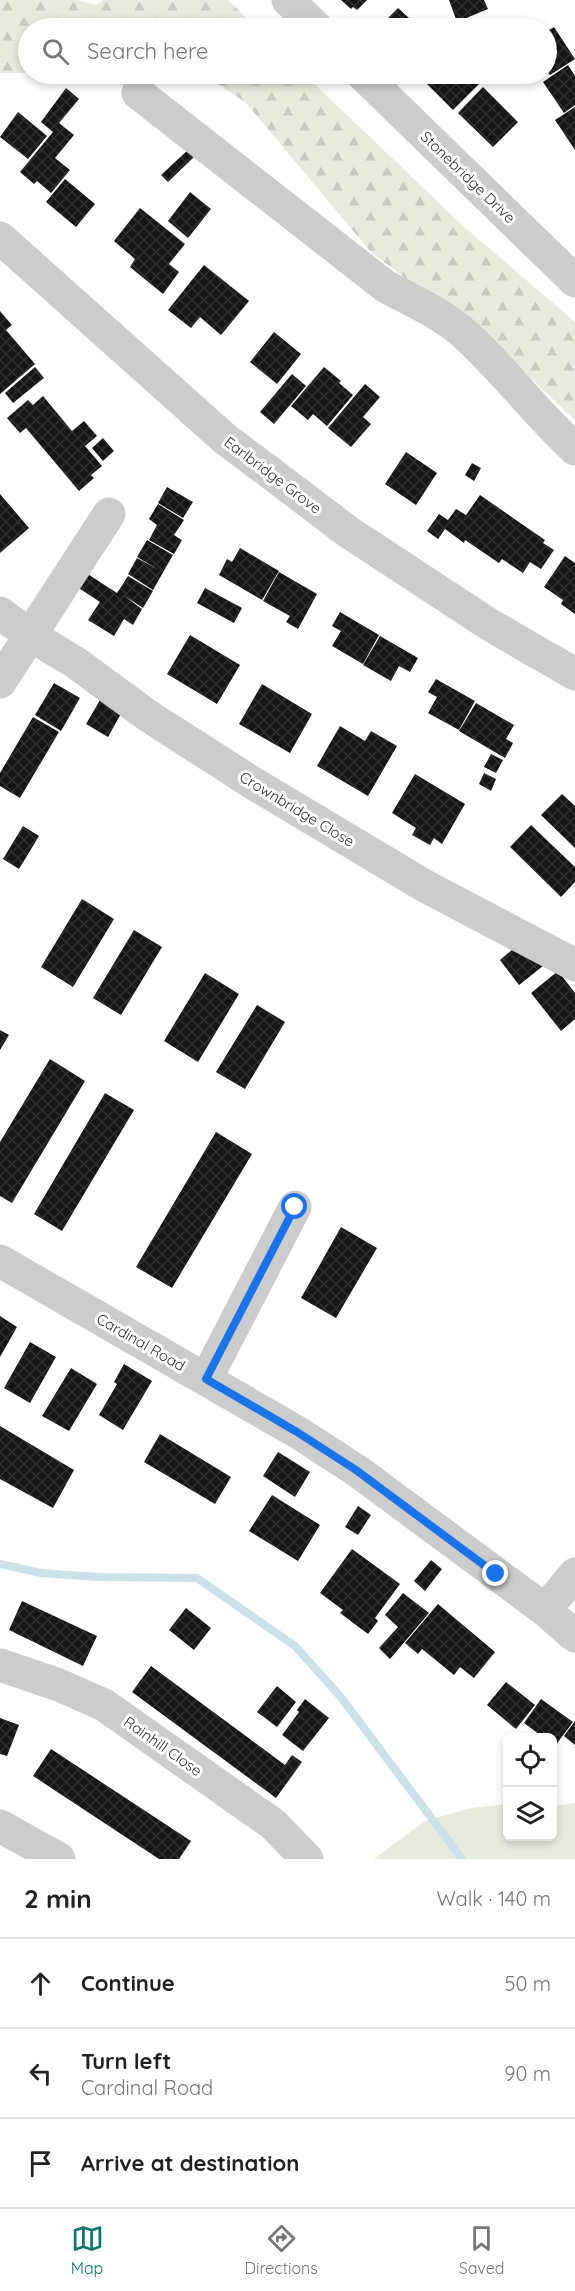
<!DOCTYPE html>
<html lang="en">
<head>
<meta charset="utf-8">
<style>
	:root { --surface:#fff; --page:#f6f6f6; --text:#202124; --muted:#757577; --line:#e0e0e0; --accent:#0f766e }
	body { margin:0; font-family:Quicksand,sans-serif; background:var(--page); color:var(--text) }
	.controls { position:absolute; right:18px; bottom:18px; display:grid; overflow:hidden; border-radius:9px; box-shadow:0 3px 9px #0003 }
	.controls button { width:54px; height:54px; display:grid; place-items:center; padding:0; border:0; border-bottom:2px solid var(--line); background:var(--surface); color:var(--text); font:30px sans-serif }
	.stop { position:absolute; width:18px; height:18px; margin:-14px; border:4px solid #1a73e8; border-radius:50%; background:#fff }
	.stop.end { background:#1a73e8; border-color:#fff; box-shadow:0 2px 6px #0008 }
	.list { margin:0; padding:0; list-style:none }
	h2 { display:flex; justify-content:space-between; align-items:center; height:78px; margin:0; padding:0 24px; font-size:26px }
	h2 small { font-size:20px; font-weight:400; color:var(--muted) }
	.list li { display:grid; grid-template-columns:39px 1fr auto; gap:18px; align-items:center; box-sizing:border-box; height:90px; padding:0 24px; border-top:2px solid var(--line) }
	.list b { display:block; font-size:22px; white-space:nowrap }
	.list p { margin:0; font-size:20px; white-space:nowrap; color:var(--muted) }
	.list em { font-size:20px; font-style:normal; color:var(--muted) }
	.icon { flex:none; width:33px; height:33px; fill:none; stroke:currentColor; stroke-width:2; stroke-linecap:round; stroke-linejoin:round }
	.map { position:relative; flex:none; width:575px; height:1859px; overflow:hidden }
	.search { position:absolute; background:var(--surface); box-shadow:0 3px 9px #0003; left:18px; right:18px; top:18px; height:66px; display:flex; align-items:center; gap:15px; box-sizing:border-box; padding:0 21px; border-radius:33px; color:var(--muted); font-size:22px }
	.sheet { height:348px; background:var(--surface) }
	nav { display:flex; justify-content:space-around; align-items:center; box-sizing:border-box; height:84px; border-top:2px solid var(--line); background:var(--surface); font-size:16px; color:var(--muted) }
	nav a { display:grid; justify-items:center; gap:3px }
	nav .on { color:var(--accent) }
	.map>svg:first-child { display:block }
</style>
</head>
<body>
<div class="map">
<svg width="575" height="1859" viewBox="0 0 575 1859">
	<defs>
		<pattern id="forest-firs" width="22" height="20" patternUnits="userSpaceOnUse" patternTransform="scale(1.5)"><rect width="22" height="20" fill="#e6ebde"/><path d="M5 1l3.5 6h-7zM16 11l3.5 6h-7z" fill="#c6cabf"/></pattern>
		<pattern id="building-cross-hatch" width="8" height="8" patternUnits="userSpaceOnUse" patternTransform="scale(1.5)"><rect width="8" height="8" fill="#161616"/><path d="M0 0l8 8M0 8l8-8" fill="none" stroke="#303030"/></pattern>
	</defs>
	<rect width="100%" height="100%" fill="#fff"/>
	<!-- grass -->
	<path fill="#e6ebde" d="M575,1803V1859H374L425,1821L471,1808L507,1804L508,1836H552L553,1806Z"/>
	<!-- forest -->
	<path fill="url(#forest-firs)" d="M0,0H77L97,5L103,0H228L257,28H28V73H0Z
		M203,74H304L462,225L575,322V420L504,353L371,252L246,103Z"/>
	<g fill="none" stroke-linecap="round" stroke-linejoin="round">
		<!-- stream -->
		<path stroke="#cce0e9" stroke-width="8" d="M0,1564L41,1573L99,1577L197,1578L295,1646L340,1696L462,1859"/>
	</g>
	<!-- building -->
	<path fill="url(#building-cross-hatch)" d="M341,0H367L357,10L353,7L351,9Z
		M449,0H484L488,9L457,22Z
		M398,8L420,28H378Z
		M554,27L575,59L550,75L546,70V32Z
		M568,65L575,76V105L564,113L543,82Z
		M422,74H468L479,84L453,110L419,76Z
		M483,87L518,122L493,147L458,113Z
		M66,88L79,99L59,123L74,135L55,158L70,170L51,193L37,181L34,184L20,172L53,132L41,122Z
		M575,107V150L555,120Z
		M18,112L47,136L28,159L0,137Z
		M190,148L196,155L168,182L161,175Z
		M65,179L95,204L76,227L46,202Z
		M190,192L211,209L188,238L168,221Z
		M140,208L185,244L169,264L179,272L163,294L130,267L135,259L114,241Z
		M204,265L249,301L221,335L200,317L191,328L168,310Z
		M0,311L12,325L6,330L35,364L0,394Z
		M274,332L301,354L277,384L250,362Z
		M35,367L44,378L13,403L5,393Z
		M324,367L341,381L339,383L353,395L327,426L313,414L308,420L291,406Z
		M292,374L306,386L274,424L260,412Z
		M365,384L380,397L363,417L371,424L351,447L328,428Z
		M43,396L72,431L84,421L97,436L85,446L102,466L91,475L94,478L79,491L26,428L20,433L7,418L28,400L33,405Z
		M103,438L114,451L103,461L92,448Z
		M406,452L437,473L416,505L385,484Z
		M472,463L481,468L474,481L465,475Z
		M167,487L193,502L183,518L158,503Z
		M0,494L29,528L0,553Z
		M480,495L545,540L543,543L554,550L541,569L530,562L523,573L502,559L499,563L465,540L464,543L445,529L438,539L427,531L439,514L448,520L456,509L466,515Z
		M158,504L184,520L174,535L182,540L174,554L149,540L157,525L149,519Z
		M147,540L173,555L153,590L128,574L137,558L159,570L137,557Z
		M240,548L279,571L262,600L219,575L227,559L232,562Z
		M565,556L575,563V614L561,604L563,600L544,587Z
		M83,571L117,593L128,576L153,591L143,608L123,595L142,609L133,625L124,619L114,636L88,620L100,602L74,585Z
		M279,572L317,594L298,629L286,622L290,616L263,601Z
		M205,588L242,608L234,623L197,603Z
		M340,612L379,635L363,664L332,646L341,631L332,626Z
		M190,635L240,665L217,704L167,674Z
		M380,636L418,658L410,672L399,666L391,681L363,665Z
		M436,679L475,701L459,730L428,713L437,697L428,692Z
		M54,683L80,698L61,731L35,715Z
		M262,684L312,714L290,753L239,724Z
		M100,700L122,712L108,737L86,724Z
		M476,703L514,725L506,739L513,743L505,758L459,731Z
		M33,717L59,732L20,798L0,786V773Z
		M340,726L365,741L371,731L397,746L368,796L317,766Z
		M491,754L503,760L496,773L484,767Z
		M484,773L496,779L491,791L479,784Z
		M415,774L465,804L442,844L434,838L430,845L412,835L416,828L392,813Z
		M562,794L575,806V848L541,815Z
		M531,825L575,867V882L561,897L510,847Z
		M23,826L39,836L19,869L3,859Z
		M82,899L114,919L73,987L41,967Z
		M134,930L162,947L121,1015L93,998Z
		M519,944L543,966L519,985L500,960Z
		M558,971L575,993V1019L561,1031L531,993Z
		M205,973L239,994L198,1062L164,1041Z
		M257,1005L285,1022L245,1089L216,1072Z
		M0,1030L9,1035L0,1050Z
		M50,1059L85,1081L12,1203L0,1196V1142Z
		M105,1093L134,1110L62,1231L34,1214Z
		M216,1132L252,1154L172,1288L136,1267Z
		M341,1227L377,1248L336,1318L301,1298Z
		M0,1316L17,1327L0,1357Z
		M30,1342L56,1357L30,1403L4,1388Z
		M124,1364L152,1381L123,1430L99,1415L117,1384L114,1382Z
		M71,1368L97,1384L69,1431L42,1416Z
		M0,1426L74,1470L53,1508L0,1479Z
		M160,1434L231,1477L215,1504L144,1462Z
		M278,1452L310,1472L295,1497L263,1476Z
		M272,1495L320,1525L298,1561L249,1531Z
		M358,1506L371,1515L358,1535L345,1527Z
		M352,1549L400,1584L375,1618L378,1621L368,1634L340,1613L343,1610L320,1593Z
		M431,1560L442,1569L425,1591L414,1581Z
		M403,1593L429,1613L390,1659L379,1648L398,1627L385,1615Z
		M22,1601L97,1636L83,1666L9,1630Z
		M438,1604L495,1652L474,1678L460,1667L454,1675L422,1649L418,1654L405,1643Z
		M186,1608L211,1628L194,1650L169,1630Z
		M151,1666L285,1765L292,1755L302,1762L276,1798L132,1692Z
		M506,1682L535,1705L516,1729L487,1705Z
		M277,1686L296,1702L277,1727L257,1712Z
		M305,1699L329,1718L303,1751L282,1735L299,1712L297,1710Z
		M541,1699L573,1722L555,1746L552,1744V1737H543L524,1723Z
		M0,1718L19,1725L7,1756L0,1754Z
		M575,1721V1745L564,1736Z
		M51,1749L191,1841L179,1859H159L33,1776Z"/>
	<g fill="none" stroke-linecap="round" stroke-linejoin="round">
		<!-- minor -->
		<path stroke="#ccc" stroke-width="33" d="M288,0L317,28
			M362,74L575,281
			M138,93L385,286C410,300 437,311 460,330C502,366 534,412 575,449
			M0,238L224,438L268,471L347,531L490,625L575,674
			M0,613L30,635L76,663L147,715L251,782L425,886L575,965
			M0,682L109,514
			M0,1261L297,1432L356,1470L545,1610L575,1636
			M206,1379L295,1207
			M545,1610L575,1574
			M0,1665L59,1685L104,1705L273,1824L307,1859
			M0,1826L59,1859"/>
	</g>
	<g fill="none" stroke-linecap="round" stroke-linejoin="round">
		<!-- route -->
		<path stroke="#1a73e8" stroke-width="8" d="M295,1207L206,1379L297,1432L356,1470L496,1574"/>
	</g>
	<g text-anchor="middle" dominant-baseline="central" stroke-width="6" stroke-linejoin="round" paint-order="stroke">
		<!-- street labels -->
		<g font-size="15" fill="#2f2f2f" stroke="#fff">
			<text transform="translate(468 177) rotate(44)">Stonebridge Drive</text>
			<text transform="translate(273 475) rotate(37)">Earlbridge Grove</text>
			<text transform="translate(297 809) rotate(31)">Crownbridge Close</text>
			<text transform="translate(141 1342) rotate(30)">Cardinal Road</text>
			<text transform="translate(163 1746) rotate(35)">Rainhill Close</text>
		</g>
	</g>
</svg>
<div class="controls">
<button><svg class="icon" aria-label="locate" viewBox="0 0 24 24"><circle cx="12" cy="12" r="6"/><path d="M12 2v4M12 18v4M2 12h4M18 12h4"/></svg></button>
<button><svg class="icon" aria-label="layers" viewBox="0 0 24 24"><path d="M12 4l9 5-9 5-9-5zM3 14l9 5 9-5"/></svg></button>
</div>
<div class="stop" style="left:295px;top:1207px"></div>
<div class="stop end" style="left:496px;top:1574px"></div>
<div class="search"><svg class="icon" aria-label="search" viewBox="0 0 24 24"><circle cx="10" cy="10" r="6"/><path d="M15 15l6 6"/></svg>Search here</div>
</div>
<section class="sheet">
<h2>2 min<small>Walk · 140 m</small></h2>
<ul class="list">
<li><svg class="icon" aria-label="ahead" viewBox="0 0 24 24"><path d="M12 20V5M6 11l6-6 6 6"/></svg><div><b>Continue</b></div><em>50 m</em></li>
<li><svg class="icon" aria-label="left" viewBox="0 0 24 24"><path d="M17 20v-9H6M10 6l-5 5 5 5"/></svg><div><b>Turn left</b><p>Cardinal Road</p></div><em>90 m</em></li>
<li><svg class="icon" aria-label="arrive" viewBox="0 0 24 24"><path d="M6 21V4h12l-3 4 3 4H6"/></svg><div><b>Arrive at destination</b></div></li>
</ul>
</section>
<nav>
<a class="on"><svg class="icon" aria-label="map" viewBox="0 0 24 24"><path d="M3 6l6-2 6 2 6-2v14l-6 2-6-2-6 2zM9 4v14M15 6v14"/></svg>Map</a>
<a><svg class="icon" aria-label="directions" viewBox="0 0 24 24"><path d="M12 3l9 9-9 9-9-9zM9 14v-3h6M13 9l2 2-2 2"/></svg>Directions</a>
<a><svg class="icon" aria-label="saved" viewBox="0 0 24 24"><path d="M7 4h10v16l-5-4-5 4z"/></svg>Saved</a>
</nav>
</body>
</html>
